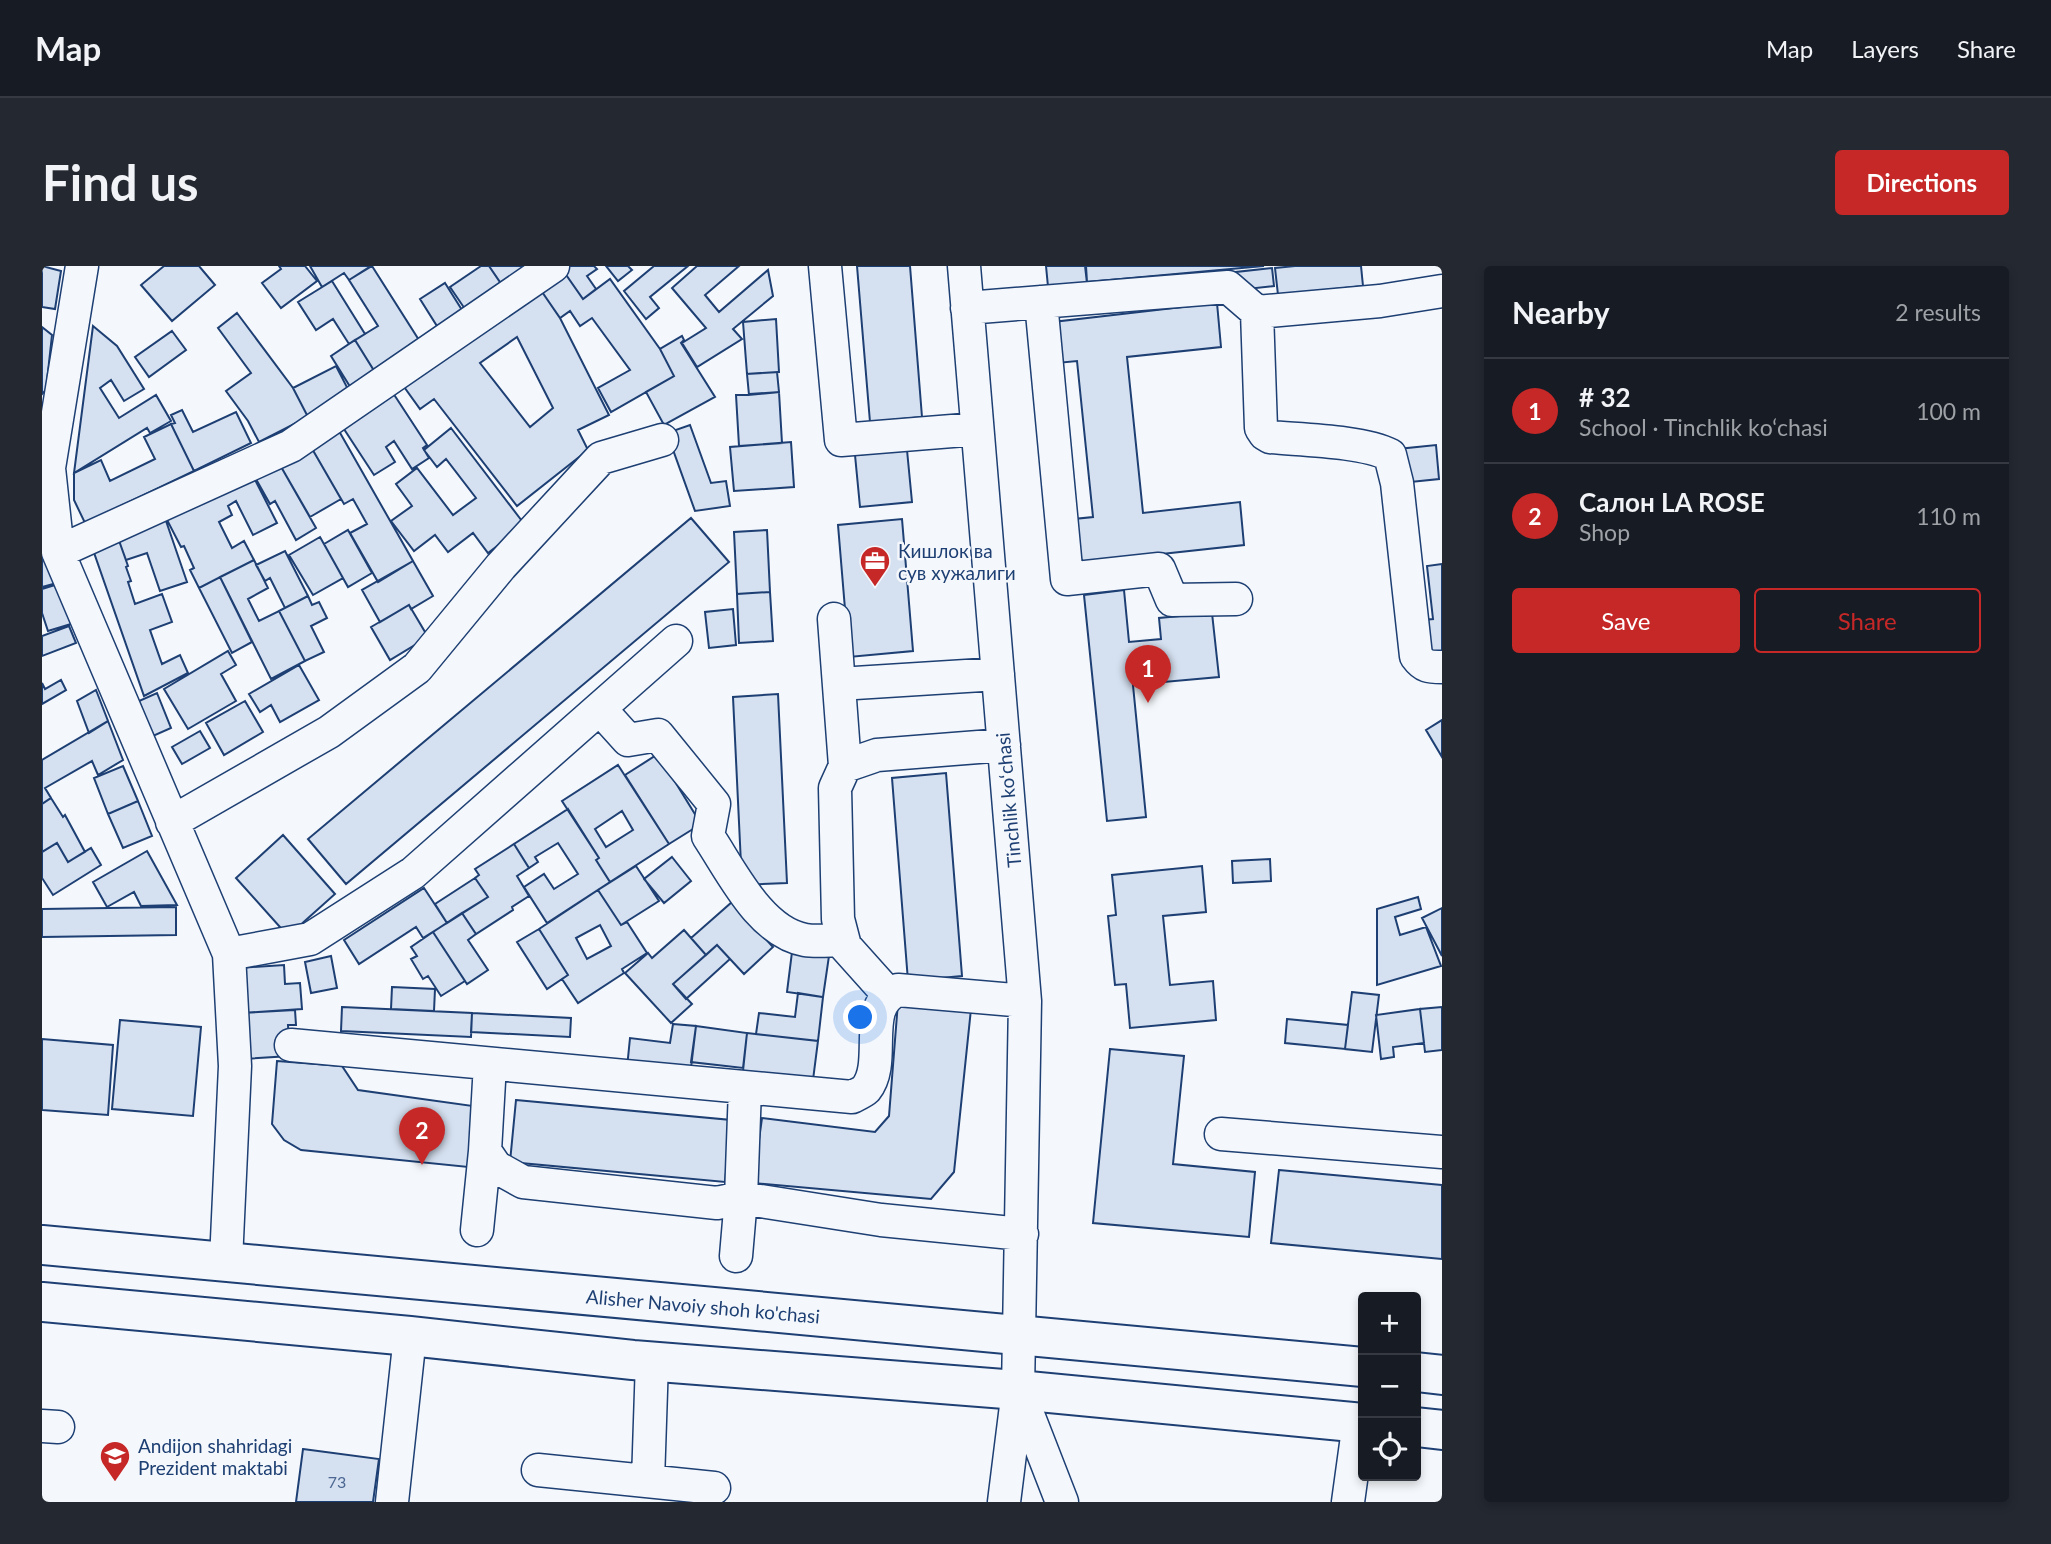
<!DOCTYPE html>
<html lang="en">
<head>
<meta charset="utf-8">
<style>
	:root { --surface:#171b24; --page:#242831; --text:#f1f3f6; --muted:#9ea1a6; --line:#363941; --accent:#c62828 }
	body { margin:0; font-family:Lato,sans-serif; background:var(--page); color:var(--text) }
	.controls { position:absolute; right:21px; bottom:21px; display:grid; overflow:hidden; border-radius:7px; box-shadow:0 4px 10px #0003 }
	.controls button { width:63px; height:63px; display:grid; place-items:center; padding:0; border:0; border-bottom:2px solid var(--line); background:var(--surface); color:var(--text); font:35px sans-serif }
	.you { position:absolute; left:819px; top:752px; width:24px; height:24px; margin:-18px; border:5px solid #fff; border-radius:50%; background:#1a73e8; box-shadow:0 0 0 10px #1a73e833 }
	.badge { display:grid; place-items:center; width:46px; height:46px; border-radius:50%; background:var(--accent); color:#fff; font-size:23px; font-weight:700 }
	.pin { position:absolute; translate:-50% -58px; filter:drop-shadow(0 2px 4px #0008) }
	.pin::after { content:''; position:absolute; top:37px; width:24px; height:21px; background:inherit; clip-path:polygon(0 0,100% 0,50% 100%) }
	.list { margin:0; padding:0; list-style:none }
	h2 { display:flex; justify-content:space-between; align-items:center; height:91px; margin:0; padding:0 28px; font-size:30px }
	h2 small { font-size:23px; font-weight:400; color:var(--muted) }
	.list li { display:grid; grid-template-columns:46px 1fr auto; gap:21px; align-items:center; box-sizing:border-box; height:105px; padding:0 28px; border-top:2px solid var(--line) }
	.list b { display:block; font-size:26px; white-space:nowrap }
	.list p { margin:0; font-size:23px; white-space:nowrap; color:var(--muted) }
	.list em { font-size:23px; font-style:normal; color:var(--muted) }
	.actions { display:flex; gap:14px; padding:21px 28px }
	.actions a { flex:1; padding:16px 0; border:2px solid var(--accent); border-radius:7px; text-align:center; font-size:24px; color:var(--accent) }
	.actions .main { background:var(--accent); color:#fff }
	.icon { flex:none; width:38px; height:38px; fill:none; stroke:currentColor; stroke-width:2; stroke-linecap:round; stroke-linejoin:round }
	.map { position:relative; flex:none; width:1400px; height:1236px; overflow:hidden; border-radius:7px }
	header { display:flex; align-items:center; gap:42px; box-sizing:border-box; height:98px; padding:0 35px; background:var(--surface); border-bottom:2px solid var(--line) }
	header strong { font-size:33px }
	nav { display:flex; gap:38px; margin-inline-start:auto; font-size:24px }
	.intro { display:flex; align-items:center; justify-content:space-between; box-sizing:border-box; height:168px; padding:0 42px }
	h1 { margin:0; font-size:49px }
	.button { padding:18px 32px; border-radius:7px; background:var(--accent); color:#fff; font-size:24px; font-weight:700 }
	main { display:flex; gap:42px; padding:0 42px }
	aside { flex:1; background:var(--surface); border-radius:7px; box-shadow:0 4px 10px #0003 }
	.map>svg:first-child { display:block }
</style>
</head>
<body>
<header>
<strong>Map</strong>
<nav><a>Map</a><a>Layers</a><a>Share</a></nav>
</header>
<div class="intro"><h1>Find us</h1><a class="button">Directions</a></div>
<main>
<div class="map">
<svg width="1400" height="1236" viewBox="0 0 1400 1236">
	<rect width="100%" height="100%" fill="#f4f7fb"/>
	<!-- building -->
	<path fill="#d5e0f0" stroke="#1d3f73" stroke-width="2" fill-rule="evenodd" d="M0,0L19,5L13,43L0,41Z
		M122,0H157L173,19L130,55L99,19Z
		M237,0H263L275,15L239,42L220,17L239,3Z
		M268,0H329L307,14L302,7L280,21Z
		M330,0L382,82L336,111L313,74L336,60L307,14Z
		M439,0H447L462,22L425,46L408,21Z
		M447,0H494L462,22Z
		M524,0H552L555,3L545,10L554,23L541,33L520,3Z
		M564,0H586L590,4L576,15Z
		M612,0H646L608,31L617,42L604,53L582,25Z
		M655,0H697L663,29L677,46L726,4L731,30L691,63L700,73L655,101L640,77L664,62L630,22Z
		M815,0H868L880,151L828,156Z
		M1004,0H1043L1046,26L1007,31Z
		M1044,0H1222L1045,16Z
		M1253,0H1319L1321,20L1236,29L1233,2Z
		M1230,2L1232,20L1196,24L1194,6Z
		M520,3L541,33L568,13L618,83L632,110L569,146L556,122L588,104L550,52L538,60L528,45L518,52L496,20Z
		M290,15L323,68L307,78L291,53L274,64L256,36Z
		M403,17L425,52L400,68L378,33Z
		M496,20L518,52L567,149L536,164L546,184L475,240L392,133L378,143L360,118ZM475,71L511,142L488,161L438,97Z
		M1175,37L1179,81L1085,91L1101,247L1198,236L1202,279L1037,297L1032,253L1051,251L1035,95L1015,97L1011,56Z
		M195,47L251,122L266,151L217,176L206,155L184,125L209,107L176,62Z
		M734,53L737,106L705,108L701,56Z
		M51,60L75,80L102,123L82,135L69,114L58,122L77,152L114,129L129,155L108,167L105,162L32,207Z
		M0,61L10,69L4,124L0,128Z
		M130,65L144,84L107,111L93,91Z
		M640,70L642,74L639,77L673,131L622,159L604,126L632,110L618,83Z
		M313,74L336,111L312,127L289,90Z
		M294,100L309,129L266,151L251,122Z
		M735,106L737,126L707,129L705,108Z
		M737,126L740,177L697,180L694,129Z
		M351,127L385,179L381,182L387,192L370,203L352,175L344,181L353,196L332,209L300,160Z
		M140,144L151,166L194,146L209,177L152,205L129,158L133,157L129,149Z
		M129,158L152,205L43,257L32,234V207L59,194L68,215L113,193L102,171Z
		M293,158L371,295L336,316L308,267L325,258L311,233L302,238L265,174Z
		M648,159L669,217L684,215L688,240L653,245L625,167Z
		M409,162L483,259L446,287L431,267L406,286L393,269L372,285L349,255L370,240L354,218L375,202L411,249L434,232L404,193L395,201L382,184Z
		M265,174L299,233L268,251L234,192Z
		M749,176L752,221L692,225L688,181Z
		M1394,179L1397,213L1359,217L1356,183Z
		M865,184L870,236L818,241L813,189Z
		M234,192L274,262L254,274L233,235L228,238L210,206Z
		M207,202L235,257L211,269L194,235L186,240L190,249L177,256L190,282L202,275L212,294L157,322L148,304L152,302L142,280L139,281L123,250Z
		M123,252L145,316L118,325L105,287L84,294L75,269Z
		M649,252L687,296L304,618L266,573Z
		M860,253L871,385L807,391L796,259Z
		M306,264L330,307L306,321L282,278Z
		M725,264L728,326L695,328L692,266Z
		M75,269L86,300L84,301L89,315L86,316L93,338L120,328L130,356L108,364L120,398L138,389L146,407L102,430L49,278Z
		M278,271L301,312L271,329L247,289Z
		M0,272L15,317L0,321Z
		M243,285L266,330L243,342L228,312L223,315L214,299Z
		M212,294L226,322L206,333L217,355L237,345L263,395L229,413L178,311Z
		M371,295L391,330L369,343L367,339L338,356L320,324Z
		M1400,298V390L1385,392L1381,354L1391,353L1385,300Z
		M178,311L210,376L190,387L157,322Z
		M16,318L29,358L6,365L0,347V323Z
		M1082,324L1087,376L1119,373L1117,352L1170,347L1177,411L1122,416L1120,396L1089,399L1104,551L1065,555L1042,329Z
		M728,326L731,375L697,377L695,328Z
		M266,330L270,339L277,336L285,352L269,360L282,386L263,395L237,345Z
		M367,339L386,371L348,394L329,361Z
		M691,343L694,379L667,382L663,346Z
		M27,360L34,377L0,390V370Z
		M186,385L194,399L179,408L194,435L146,463L122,423Z
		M257,399L277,434L238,456L229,439L218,446L207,428Z
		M19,414L24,424L0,438V417L3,423Z
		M54,424L66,455L47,467L35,435Z
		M115,427L129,462L111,470L97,435Z
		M736,428L745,617L700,619L691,431Z
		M203,435L221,466L182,489L164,457Z
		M1400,454V491L1384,464Z
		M66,455L81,494L56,509L50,495L3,522L9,532L0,538V494Z
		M158,465L168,482L140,498L130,481Z
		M616,488L659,558L627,578L583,509Z
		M576,499L627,578L568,616L554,594L557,592L520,535ZM580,545L591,564L564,581L553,563Z
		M81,500L96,535L66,548L52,512Z
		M904,507L920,710L866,715L850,512Z
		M9,532L21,551L23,549L43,586L26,596L15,577L0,586V538Z
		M96,535L110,570L81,582L66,548Z
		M526,543L557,592L554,594L568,616L505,657L482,621L502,608L512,623L536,608L516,577L493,591L496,596L487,602L472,578Z
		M241,569L293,628L246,670L194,612Z
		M15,577L26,596L49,582L59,599L11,629L0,612V586Z
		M472,578L487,602L475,610L487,630L470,641L471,644L434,668L420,647L446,631L433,612L437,609L433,603Z
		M105,585L135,639L99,640L92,626L65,641L51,616Z
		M630,591L649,615L622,637L602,613Z
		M1228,593L1229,615L1191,617L1190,595Z
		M594,600L617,635L579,659L556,624Z
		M1160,600L1164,646L1121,650L1128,719L1171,715L1174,754L1088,762L1084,718L1073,719L1066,650L1074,649L1070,609Z
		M433,612L446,631L405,657L393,638Z
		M382,622L405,657L381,672L374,661L317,698L302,674Z
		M556,624L579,659L585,656L605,687L580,703L582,707L536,737L520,713L526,709L497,663ZM558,659L569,680L545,693L534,672Z
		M1376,631L1379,643L1353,651L1358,669L1384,661L1399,700L1335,719V643Z
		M690,636L731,681L702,708L675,679L664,689L649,672Z
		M134,641V669L0,671V643Z
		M1400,642V690L1380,652Z
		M420,647L434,668L426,674L446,704L425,718L391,666Z
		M497,663L526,709L505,723L475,676Z
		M642,664L664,689L631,718L650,738L629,757L583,707L606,687L610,692Z
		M391,666L423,715L399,730L386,710L381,713L369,693L375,690L369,681Z
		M675,679L688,693L644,733L631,718Z
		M750,686L787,690L781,731L745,726Z
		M289,690L295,722L269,727L263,696Z
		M242,699L243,718L258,717L260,743L199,747L197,702Z
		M350,721L393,723L392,745L349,743Z
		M1310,726L1337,729L1330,786L1303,783Z
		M756,727L781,731L776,775L714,768L717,747L753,751Z
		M856,736L929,743L912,906L889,933L711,917L720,852L833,866L847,850Z
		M300,741L430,747L429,771L299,765Z
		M1400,741V784L1383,786L1378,743Z
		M1378,743L1382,777L1351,781L1352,791L1339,793L1334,749Z
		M253,744L254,759H246L248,790L202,793L199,747Z
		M430,747L529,752L528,771L429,766Z
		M1245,753L1306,759L1303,783L1243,777Z
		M78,754L159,761L151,850L70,843Z
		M631,758L654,760L648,810L585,802L588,772L628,777Z
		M654,760L705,767L701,802L649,796Z
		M705,767L776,775L771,814L701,805Z
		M0,773L71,779L66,849L0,844Z
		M1068,783L1142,790L1131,898L1213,906L1207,971L1051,957Z
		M235,795L300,800L316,824L431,840L426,901L259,884L242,874L230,858Z
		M474,834L689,854L683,916L468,896Z
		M1237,904L1400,919V993L1229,977Z
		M261,1183L337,1193L331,1236H254Z"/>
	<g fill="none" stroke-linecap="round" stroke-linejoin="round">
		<!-- minor casing -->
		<g stroke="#1d3f73" stroke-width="35">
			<path id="minor" d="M40,0L7,202L16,286L187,688L193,800L184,995
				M783,0L799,174L935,163
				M922,0L983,735L976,1124L962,1236
				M999,36L1025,313L1117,303L1130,334L1194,333
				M925,42L1186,21L1215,46L1219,162L1223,168L1228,171C1260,174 1321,175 1348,189L1355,217L1374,390C1382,401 1387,401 1400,401
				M1215,46L1338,35L1400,25
				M16,286L249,180L511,0
				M792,353L803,500
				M797,418L956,408
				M558,443L586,474L616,469L672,538L666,570C690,606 718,666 763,674C775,676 789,674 801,674
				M130,556L287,466L375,402L459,300L559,192L620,174
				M187,688L268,673L371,607L634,375
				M846,728L803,680L796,653L793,522L803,500L835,489L962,479
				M249,779L810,831C814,829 821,826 824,823C846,796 818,739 856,724L983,735
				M448,798L443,885L454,901L481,916L675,937L699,932L703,822
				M1179,868L1400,886
				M435,964L443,885
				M694,990L699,932L839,954L980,968
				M978,1128L1020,1236
				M0,1160L16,1161
				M496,1204L672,1222
				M606,1215L610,1095
				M350,1236L368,1070
				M1306,1236L1317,1156"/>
		</g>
		<!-- major casing -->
		<g stroke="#1d3f73" stroke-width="42">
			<path id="major" d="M0,979L1321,1101
				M0,1036L368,1070L591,1094L976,1124L1321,1157
				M1374,1106L1400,1109
				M1374,1161L1400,1164"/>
		</g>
		<!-- minor -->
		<use href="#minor" stroke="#f4f7fb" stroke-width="32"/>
		<!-- major -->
		<use href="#major" stroke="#f4f7fb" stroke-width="38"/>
	</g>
	<!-- icons -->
	<defs>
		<g id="office-pin" transform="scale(1.575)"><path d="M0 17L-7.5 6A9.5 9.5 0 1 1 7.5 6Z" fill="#c62828" stroke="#f4f7fb"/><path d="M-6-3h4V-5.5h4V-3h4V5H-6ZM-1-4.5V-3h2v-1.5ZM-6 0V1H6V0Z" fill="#fff"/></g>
		<g id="school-pin" transform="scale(1.575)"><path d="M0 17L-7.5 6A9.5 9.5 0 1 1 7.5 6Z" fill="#c62828" stroke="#f4f7fb"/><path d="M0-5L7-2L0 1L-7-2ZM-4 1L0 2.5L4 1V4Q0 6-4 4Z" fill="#fff"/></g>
	</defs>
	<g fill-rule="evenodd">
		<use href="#office-pin" x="833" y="295"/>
		<use href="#school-pin" x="73" y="1190"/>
	</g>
	<g text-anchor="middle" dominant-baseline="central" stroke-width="5" stroke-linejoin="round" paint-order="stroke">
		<!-- number labels -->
		<g font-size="16" fill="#4b6792">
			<text x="295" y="1215">73</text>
		</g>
		<!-- poi labels -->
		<g font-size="19" fill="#1d3f73" stroke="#f4f7fb" text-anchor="start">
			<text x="856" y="284">Кишлок ва<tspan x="856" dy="22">сув хужалиги</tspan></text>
			<text x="96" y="1179">Andijon shahridagi<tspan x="96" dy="22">Prezident maktabi</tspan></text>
		</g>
		<!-- street labels -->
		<g font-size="19" fill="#1d3f73" stroke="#f4f7fb">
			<text transform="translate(966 534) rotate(-95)">Tinchlik kо‘chasi</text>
			<text transform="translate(661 1040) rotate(5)">Alisher Navoiy shoh ko'chasi</text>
		</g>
	</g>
</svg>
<div class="controls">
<button>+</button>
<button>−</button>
<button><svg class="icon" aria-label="locate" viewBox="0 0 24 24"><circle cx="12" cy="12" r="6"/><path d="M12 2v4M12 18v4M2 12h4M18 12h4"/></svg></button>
</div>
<div class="you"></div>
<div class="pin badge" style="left:1106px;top:437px">1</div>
<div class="pin badge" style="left:380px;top:899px">2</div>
</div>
<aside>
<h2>Nearby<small>2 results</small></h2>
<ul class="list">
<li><span class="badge">1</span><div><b># 32</b><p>School · Tinchlik kо‘chasi</p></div><em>100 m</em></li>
<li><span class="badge">2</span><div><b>Салон LA ROSE</b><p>Shop</p></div><em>110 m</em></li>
</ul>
<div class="actions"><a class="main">Save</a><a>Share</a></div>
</aside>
</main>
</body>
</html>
